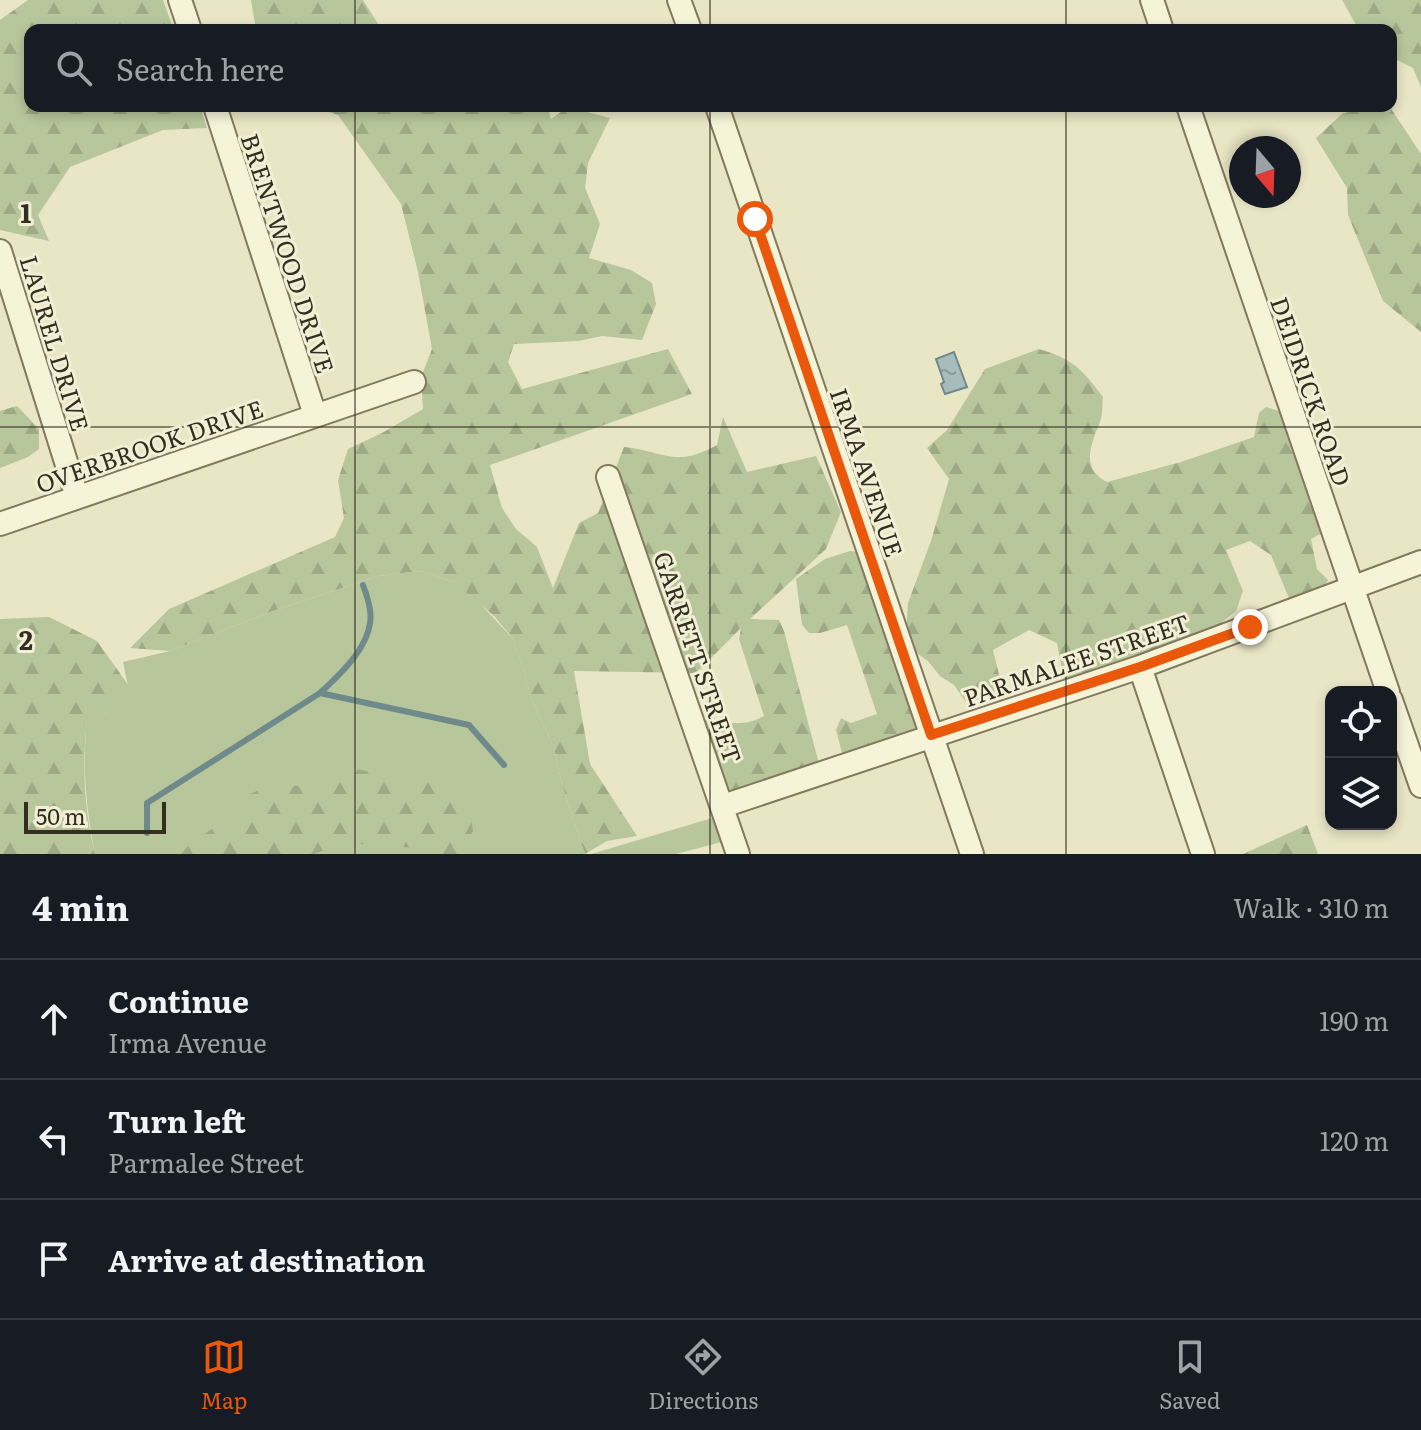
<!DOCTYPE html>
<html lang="en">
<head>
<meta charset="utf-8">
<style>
	:root { --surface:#171b24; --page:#20242c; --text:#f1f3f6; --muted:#9ea1a6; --line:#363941; --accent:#ea580c }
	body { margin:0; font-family:Literata,serif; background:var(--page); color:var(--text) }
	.controls { position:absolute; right:24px; bottom:24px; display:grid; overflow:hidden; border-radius:16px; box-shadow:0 4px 12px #0003 }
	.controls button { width:72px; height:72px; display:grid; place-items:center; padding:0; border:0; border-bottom:2px solid var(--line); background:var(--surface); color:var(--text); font:40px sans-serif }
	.compass { position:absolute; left:1229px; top:136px; width:72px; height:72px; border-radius:50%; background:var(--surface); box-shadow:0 4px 12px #0003; rotate:161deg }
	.scale { position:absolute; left:24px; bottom:20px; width:142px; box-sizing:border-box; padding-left:8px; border:4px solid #342e20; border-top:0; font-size:22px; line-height:28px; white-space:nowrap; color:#342e20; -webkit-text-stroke:6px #f1efd5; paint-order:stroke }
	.stop { position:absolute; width:24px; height:24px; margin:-18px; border:6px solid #ea580c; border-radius:50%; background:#fff }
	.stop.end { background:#ea580c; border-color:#fff; box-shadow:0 2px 8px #0008 }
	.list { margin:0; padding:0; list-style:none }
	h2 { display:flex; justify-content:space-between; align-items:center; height:104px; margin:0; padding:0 32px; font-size:34px }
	h2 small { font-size:26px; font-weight:400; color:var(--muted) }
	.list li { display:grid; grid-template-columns:52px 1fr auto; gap:24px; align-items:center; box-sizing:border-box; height:120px; padding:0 32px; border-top:2px solid var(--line) }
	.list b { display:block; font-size:30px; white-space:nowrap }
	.list p { margin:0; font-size:26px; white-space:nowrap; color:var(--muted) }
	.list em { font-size:26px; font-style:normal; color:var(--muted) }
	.icon { flex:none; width:44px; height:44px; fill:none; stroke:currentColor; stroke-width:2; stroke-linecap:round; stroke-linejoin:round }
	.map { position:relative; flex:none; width:1421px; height:854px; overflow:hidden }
	.search { position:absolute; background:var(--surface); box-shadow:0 4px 12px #0003; left:24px; right:24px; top:24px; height:88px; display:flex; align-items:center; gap:20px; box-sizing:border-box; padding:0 28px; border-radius:16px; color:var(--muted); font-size:30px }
	.sheet { height:464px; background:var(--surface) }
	nav { display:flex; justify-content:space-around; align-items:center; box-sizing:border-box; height:112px; border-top:2px solid var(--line); background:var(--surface); font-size:22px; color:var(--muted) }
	nav a { display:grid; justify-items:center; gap:4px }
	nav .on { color:var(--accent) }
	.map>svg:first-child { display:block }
</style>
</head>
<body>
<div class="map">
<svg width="1421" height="854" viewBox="0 0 1421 854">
	<defs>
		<pattern id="forest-firs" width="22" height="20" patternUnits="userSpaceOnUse" patternTransform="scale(2)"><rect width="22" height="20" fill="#b7c69b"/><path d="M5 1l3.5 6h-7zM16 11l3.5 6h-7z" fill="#9eaa85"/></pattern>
		<pattern id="water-ripples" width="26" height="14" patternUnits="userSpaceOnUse" patternTransform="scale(2)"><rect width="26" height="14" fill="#a7bdbc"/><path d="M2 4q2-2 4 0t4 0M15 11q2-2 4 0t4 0" fill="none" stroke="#899a98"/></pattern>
	</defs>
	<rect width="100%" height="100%" fill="#e9e6c6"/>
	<!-- grass -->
	<path fill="#b7c69b" d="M420,571L454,582L472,595L514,640L533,703L554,747L562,785L585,854H95C86,808 82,766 87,719L104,715L128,686L123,662L170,651L273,611L378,576Z
		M726,814L733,839L676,854H591Z"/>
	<!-- forest -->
	<path fill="url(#forest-firs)" d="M28,0H163L174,30H30V106H200L207,128L163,130L70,167L38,215L49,241L0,230V20Z
		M251,0H363L382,30H256Z
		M1342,0H1421V87L1413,68L1391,57V30H1359Z
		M311,106H548L551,119L568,107L610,118L588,163L585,188L600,224L589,258L631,270L652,283L656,304L642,340L602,336L578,341L514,344L508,362L522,389L668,349L692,394L490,465L502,508L516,529L537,547L553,588L579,523L598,513L624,447C667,452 675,468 717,445L723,417L747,472L816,456L841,512L826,549L750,619L779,620L784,631L819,764L729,796L703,732L707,716C729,724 743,727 764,716L739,639L741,628L696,673L574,671L590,764L637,836L607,841L585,854L562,785L554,747L533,703L514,640L494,616L454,582L420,571L378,576L273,611L170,651L130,648L169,609L335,537L344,518L338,480L348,449L382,433L423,409L421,377L432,349L418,272L401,204L338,115Z
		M1390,107L1421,154V332L1383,301L1348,215L1347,188L1316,138L1343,113Z
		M1039,349C1073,359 1082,369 1103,397C1102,405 1103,414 1100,422C1091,444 1080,469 1107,482L1181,462L1254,437L1259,413L1266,407L1279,411L1324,532L1311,539L1317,569L1328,580L1322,593L1291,603L1271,555L1250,541L1226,550L1243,591L1236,611L1221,623L1217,632L1065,684L1057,643L1029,630L993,650L1004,695L966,702L954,685L940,676L928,661L915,652L906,635L908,603L931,541L949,479L927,448L947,430L985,369Z
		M17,406L39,429V449L28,457L0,468V411Z
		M850,551L861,552L931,735L845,764L836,730L841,718L851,723L877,714L847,625L820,633H809L802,625L796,579L825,559Z
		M49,617L97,641L129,686L104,715L87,720C82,765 84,809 95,854H0V619Z
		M342,765C366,774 450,782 463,795C471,803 471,820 473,831L459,854H431L428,850L404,847L345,843L314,854H181L189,845L213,828L242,812L250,794L270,785L297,786L328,774Z
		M1307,825L1318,854H1243Z"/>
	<!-- water -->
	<path fill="url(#water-ripples)" stroke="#6f8a8a" stroke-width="2" d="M954,352L967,387L945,394L941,384L944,382L936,359Z"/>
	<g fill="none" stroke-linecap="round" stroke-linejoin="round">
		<!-- stream -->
		<path stroke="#6f8a8a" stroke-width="6" d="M320,693L469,725L504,765
			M147,833V803L320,693C342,673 375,642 370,610C369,602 366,593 363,585"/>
		<!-- minor casing -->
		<g stroke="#82795e" stroke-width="26">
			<path id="minor" d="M180,0L190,30
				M679,0L690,30
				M1152,0L1162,30
				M215,106L315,415
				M717,106L972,854
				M1188,106L1388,692
				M0,251L77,497
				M608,477L738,854
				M0,524L414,382
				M1140,667L1203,854
				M1391,700L1421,786
				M723,806L1140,667L1421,562"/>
		</g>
		<!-- minor -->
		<use href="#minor" stroke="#f5f3d8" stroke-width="22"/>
	</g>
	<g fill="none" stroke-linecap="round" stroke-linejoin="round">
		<!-- route -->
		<path stroke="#ea580c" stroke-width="10" d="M755,219L931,735L1140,667L1250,627"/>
	</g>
	<!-- grid -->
	<path fill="none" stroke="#342e20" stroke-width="2" stroke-opacity="0.55" d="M355,0V30M710,0V30M1066,0V30M355,106V854M710,106V854M1066,106V854M0,427H1421"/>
	<g text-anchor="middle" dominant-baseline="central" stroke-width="6" stroke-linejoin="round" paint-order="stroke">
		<!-- street labels -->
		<g font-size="24" fill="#342e20" stroke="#f1efd5">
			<text transform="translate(289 253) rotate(72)">BRENTWOOD DRIVE</text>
			<text transform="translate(56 343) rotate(73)">LAUREL DRIVE</text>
			<text transform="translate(1312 391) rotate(71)">DEIDRICK ROAD</text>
			<text transform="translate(149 445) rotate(-19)">OVERBROOK DRIVE</text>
			<text transform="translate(868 472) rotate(71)">IRMA AVENUE</text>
			<text transform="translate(699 657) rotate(71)">GARRETT STREET</text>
			<text transform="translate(1076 659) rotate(-19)">PARMALEE STREET</text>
		</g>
	</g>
	<g font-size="26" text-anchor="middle" font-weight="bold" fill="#342e20" stroke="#f1efd5" stroke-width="6" stroke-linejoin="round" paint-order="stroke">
		<text x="26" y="223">1</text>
		<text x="26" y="650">2</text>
	</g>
</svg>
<div class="controls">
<button><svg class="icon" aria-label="locate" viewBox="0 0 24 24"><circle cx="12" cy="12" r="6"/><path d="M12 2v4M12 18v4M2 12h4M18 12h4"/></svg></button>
<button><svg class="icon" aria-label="layers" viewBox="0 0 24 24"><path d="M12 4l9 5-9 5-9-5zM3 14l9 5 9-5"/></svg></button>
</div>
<svg class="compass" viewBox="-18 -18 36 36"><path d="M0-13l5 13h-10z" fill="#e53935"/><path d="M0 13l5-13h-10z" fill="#9ea1a6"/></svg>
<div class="scale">50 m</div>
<div class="stop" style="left:755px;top:219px"></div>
<div class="stop end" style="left:1250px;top:627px"></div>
<div class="search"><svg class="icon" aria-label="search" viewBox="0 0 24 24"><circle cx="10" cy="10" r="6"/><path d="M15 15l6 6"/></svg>Search here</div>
</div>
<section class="sheet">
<h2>4 min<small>Walk · 310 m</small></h2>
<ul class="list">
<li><svg class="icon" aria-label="ahead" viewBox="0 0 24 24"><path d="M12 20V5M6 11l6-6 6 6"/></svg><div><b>Continue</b><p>Irma Avenue</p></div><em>190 m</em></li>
<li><svg class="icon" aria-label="left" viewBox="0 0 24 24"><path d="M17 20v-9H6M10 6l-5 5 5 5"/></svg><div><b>Turn left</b><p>Parmalee Street</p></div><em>120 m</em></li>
<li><svg class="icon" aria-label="arrive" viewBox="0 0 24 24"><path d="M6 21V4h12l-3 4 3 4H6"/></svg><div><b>Arrive at destination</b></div></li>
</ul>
</section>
<nav>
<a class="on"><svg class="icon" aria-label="map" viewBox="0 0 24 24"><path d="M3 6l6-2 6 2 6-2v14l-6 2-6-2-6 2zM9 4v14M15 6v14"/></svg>Map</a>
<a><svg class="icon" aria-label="directions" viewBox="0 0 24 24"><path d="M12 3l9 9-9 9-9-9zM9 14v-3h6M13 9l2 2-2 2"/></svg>Directions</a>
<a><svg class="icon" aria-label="saved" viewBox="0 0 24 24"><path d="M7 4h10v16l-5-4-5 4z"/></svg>Saved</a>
</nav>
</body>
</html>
